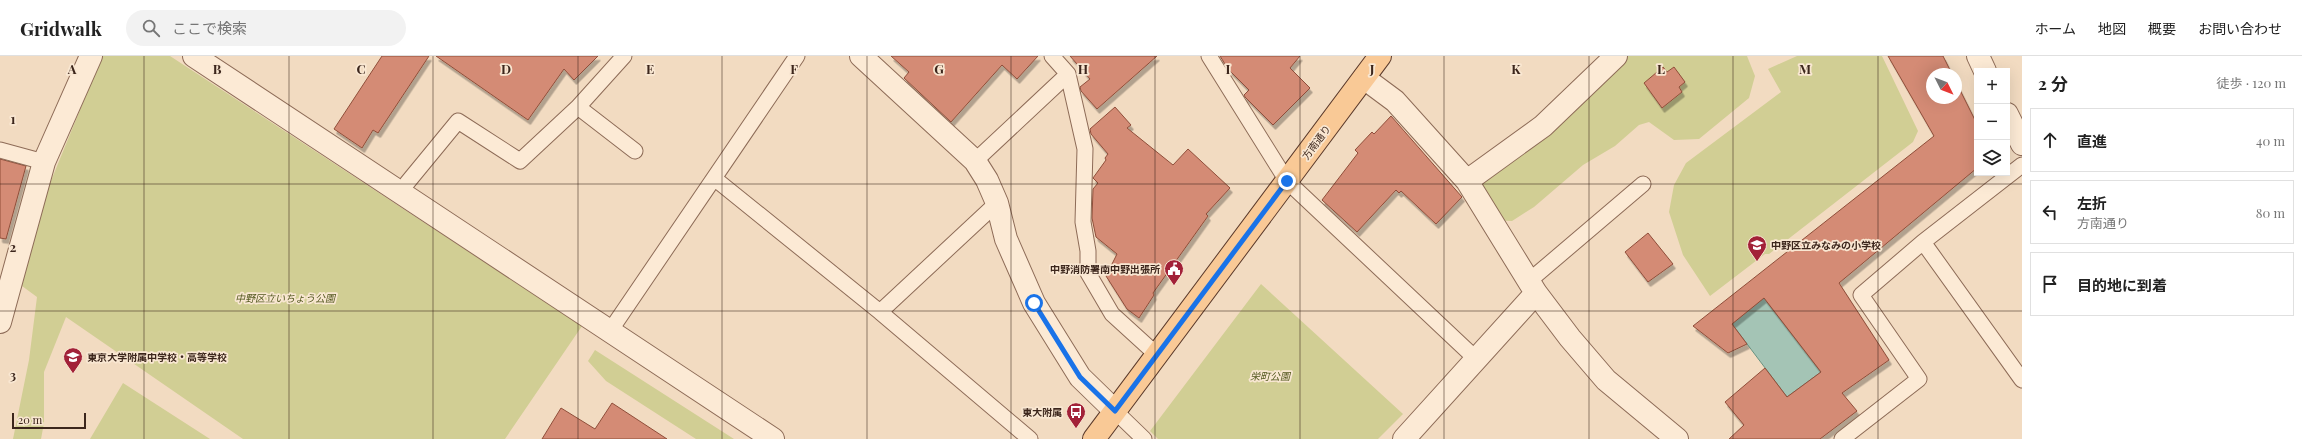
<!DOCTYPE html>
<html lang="ja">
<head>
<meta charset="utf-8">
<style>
	:root { --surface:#fff; --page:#f2f2f2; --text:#222; --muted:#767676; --line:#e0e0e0 }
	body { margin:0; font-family:"Playfair Display","Noto Sans JP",serif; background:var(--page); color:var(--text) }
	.controls { position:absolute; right:12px; top:12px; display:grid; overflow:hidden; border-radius:0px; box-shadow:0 4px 16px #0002 }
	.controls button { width:36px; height:36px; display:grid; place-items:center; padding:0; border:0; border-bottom:1px solid var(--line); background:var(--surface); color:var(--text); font:20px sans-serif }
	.compass { position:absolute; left:1926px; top:12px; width:36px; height:36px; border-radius:50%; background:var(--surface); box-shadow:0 4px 16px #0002; rotate:132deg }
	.scale { position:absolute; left:12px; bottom:10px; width:74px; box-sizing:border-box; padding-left:4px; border:2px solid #3c261c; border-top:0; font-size:11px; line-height:14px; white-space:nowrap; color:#3c261c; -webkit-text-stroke:3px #f9e7d2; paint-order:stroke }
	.stop { position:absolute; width:12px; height:12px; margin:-9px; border:3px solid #1a73e8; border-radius:50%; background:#fff }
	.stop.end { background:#1a73e8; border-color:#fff; box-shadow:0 1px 4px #0008 }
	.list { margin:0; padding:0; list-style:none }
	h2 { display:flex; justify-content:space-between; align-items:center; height:52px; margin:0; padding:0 16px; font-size:17px }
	h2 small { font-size:13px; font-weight:400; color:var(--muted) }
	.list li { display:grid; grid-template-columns:26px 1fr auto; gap:12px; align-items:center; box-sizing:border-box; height:64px; margin:0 8px 8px; padding:0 8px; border:1px solid var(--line); border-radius:0px }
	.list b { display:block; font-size:15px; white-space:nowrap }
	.list p { margin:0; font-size:13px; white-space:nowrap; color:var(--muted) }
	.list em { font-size:13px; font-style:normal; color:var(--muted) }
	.icon { flex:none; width:22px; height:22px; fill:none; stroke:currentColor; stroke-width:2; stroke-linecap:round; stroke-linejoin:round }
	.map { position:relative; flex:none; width:2022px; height:383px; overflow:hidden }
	header { display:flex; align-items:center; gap:24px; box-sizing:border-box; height:56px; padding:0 20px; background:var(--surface); border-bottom:1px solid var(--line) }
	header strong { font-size:19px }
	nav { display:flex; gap:22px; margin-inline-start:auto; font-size:14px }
	.search { width:280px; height:36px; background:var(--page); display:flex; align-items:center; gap:10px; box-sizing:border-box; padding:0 14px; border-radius:22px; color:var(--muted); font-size:15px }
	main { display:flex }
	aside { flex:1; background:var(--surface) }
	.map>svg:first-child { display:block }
</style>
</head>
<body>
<header>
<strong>Gridwalk</strong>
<div class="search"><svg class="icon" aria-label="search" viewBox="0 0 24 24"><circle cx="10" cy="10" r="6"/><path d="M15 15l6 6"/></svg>ここで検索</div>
<nav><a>ホーム</a><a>地図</a><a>概要</a><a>お問い合わせ</a></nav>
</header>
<main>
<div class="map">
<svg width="2022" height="383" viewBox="0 0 2022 383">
	<defs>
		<filter id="shadow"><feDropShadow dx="2.5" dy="4.5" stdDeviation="0" flood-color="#0004"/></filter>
	</defs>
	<rect width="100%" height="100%" fill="#f2dbc1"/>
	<!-- green -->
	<path fill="#d1ce94" d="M102,0H170L582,270L505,383H243L66,261L44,316V367L41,383H13L29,304L37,241L22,230L46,137Z
		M1610,0H1747L1755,20L1749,42L1699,83L1674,84L1649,66L1639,69L1615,90L1583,109L1534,151L1512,165L1483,164L1478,125Z
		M1797,0H1882L1918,75L1913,86L1769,198H1765L1710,240L1683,199L1669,156L1674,129L1686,107L1781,36L1768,13Z
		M1261,228L1403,358L1378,383H1158L1150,375Z
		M595,294L734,383H696L606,325L588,305Z
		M123,327L210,383H90Z"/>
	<!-- water -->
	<path fill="#a4c4b5" stroke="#6a9382" d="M1764,242L1821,316L1787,341L1732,268Z"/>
	<!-- building -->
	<path fill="#d48b74" stroke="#8f4e3a" filter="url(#shadow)" d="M382,0H429L378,77L373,74L362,92L334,73Z
		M436,0H598L574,24L564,13L528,64Z
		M891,0H1038L1017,23L1002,9L951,66L904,22L909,16Z
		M1070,0H1157L1097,53L1081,35L1080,31L1090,23Z
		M1220,0H1300L1290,12L1310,32L1273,69L1245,41L1244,39L1249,34L1228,13Z
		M1888,0H1943L1952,18H1932V42H1956V26L1977,68V112L1839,227L1889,304L1842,337L1857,355L1820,383H1729L1744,369L1725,346L1765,312L1787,341L1821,316L1764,242L1732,268L1747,288L1728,297L1693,270L1934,80Z
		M1663,11L1667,16L1674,11L1685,26L1679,31L1682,36L1662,52L1644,27Z
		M1115,51L1131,69L1127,72L1173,109L1188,93L1230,132L1206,158L1208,160L1153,237L1154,239L1139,262L1127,253L1106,220L1117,198L1096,181L1092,162L1093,133L1098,127L1093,122L1106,104L1105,102L1108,98L1091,78L1090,73Z
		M1391,60L1462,141L1436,168L1401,135L1399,137L1396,134L1357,176L1322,144L1358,97L1355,94L1372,76L1374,78Z
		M0,103L26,110L6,183L0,182Z
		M1648,177L1673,208L1648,226L1625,196Z
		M612,347L667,383H542L561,352L595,373Z"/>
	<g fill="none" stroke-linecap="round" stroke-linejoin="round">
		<!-- service casing -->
		<g stroke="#8d6b57" stroke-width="17">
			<path id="service" d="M1052,0L1068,18L1085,93L1083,166L1088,195V217L1112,258L1157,299
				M1209,0L1287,125L1475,302
				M578,51L635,95
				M0,94L44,106
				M975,105L1068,18
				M714,122L880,256L1030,383
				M407,127L458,65L520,105L578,51L624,0
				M1923,186L2022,324
				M1529,225L1643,128
				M880,256L997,147
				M610,275L797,0
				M1115,355L1144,383
				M1842,383L1919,323L1861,239L1923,186L2022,109"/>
		</g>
		<!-- minor casing -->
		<g stroke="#8d6b57" stroke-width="24">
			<path id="minor" d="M861,0L975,105L987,124L997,147L1006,183L1034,247L1080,321L1115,355
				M1978,0L1985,15
				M1364,22L1395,45L1467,125L1536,237L1570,282L1606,324L1677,383
				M2007,58L2022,88
				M1467,125L1543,70L1616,0
				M0,266L44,106L91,0
				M1404,383L1536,237"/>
		</g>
		<!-- tertiary casing -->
		<g stroke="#8d6b57" stroke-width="24">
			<path id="tertiary" d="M194,0L773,383"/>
		</g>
		<!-- primary casing -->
		<g stroke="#5b3a2b" stroke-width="24">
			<path id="primary" d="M1094,383L1380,0"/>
		</g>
		<!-- service -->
		<use href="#service" stroke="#fcead5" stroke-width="15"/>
		<!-- minor -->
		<use href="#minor" stroke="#fcead5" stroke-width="22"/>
		<!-- tertiary -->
		<use href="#tertiary" stroke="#fcead5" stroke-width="22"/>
		<!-- primary -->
		<use href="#primary" stroke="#f9c996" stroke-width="22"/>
	</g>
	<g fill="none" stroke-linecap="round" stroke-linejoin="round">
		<!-- route -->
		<path stroke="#1a73e8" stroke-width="5" d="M1034,247L1080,321L1115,355L1287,125"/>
	</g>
	<!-- grid -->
	<path fill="none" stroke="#3c261c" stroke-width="1" stroke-opacity="0.55" d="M144,0V383M289,0V383M433,0V383M578,0V383M722,0V383M867,0V383M1011,0V383M1155,0V383M1300,0V383M1444,0V383M1589,0V383M1733,0V383M1878,0V383M0,128H2022M0,255H2022"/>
	<!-- icons -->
	<defs>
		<g id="school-pin" transform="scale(1)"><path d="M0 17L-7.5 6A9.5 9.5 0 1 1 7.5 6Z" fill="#a22138" stroke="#f9e7d2"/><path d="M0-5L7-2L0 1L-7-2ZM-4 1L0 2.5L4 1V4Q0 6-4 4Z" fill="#fff"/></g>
		<g id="civic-pin" transform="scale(1)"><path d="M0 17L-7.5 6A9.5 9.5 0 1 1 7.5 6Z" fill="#a22138" stroke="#f9e7d2"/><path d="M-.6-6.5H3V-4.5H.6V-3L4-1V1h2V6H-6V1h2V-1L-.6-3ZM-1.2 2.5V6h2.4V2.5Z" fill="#fff"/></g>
		<g id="bus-pin" transform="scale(1)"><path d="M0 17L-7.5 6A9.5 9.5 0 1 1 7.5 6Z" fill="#a22138" stroke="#f9e7d2"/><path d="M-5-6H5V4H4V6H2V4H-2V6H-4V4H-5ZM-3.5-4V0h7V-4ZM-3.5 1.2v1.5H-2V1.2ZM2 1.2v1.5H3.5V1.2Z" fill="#fff"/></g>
	</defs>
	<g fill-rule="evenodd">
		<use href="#school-pin" x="1757" y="189"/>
		<use href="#civic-pin" x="1174" y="213"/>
		<use href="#school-pin" x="73" y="301"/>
		<use href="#bus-pin" x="1076" y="356"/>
	</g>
	<g text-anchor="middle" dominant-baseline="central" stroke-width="3.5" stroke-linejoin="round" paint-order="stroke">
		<!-- street labels -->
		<g font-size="10" fill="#3c261c" stroke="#f9e7d2">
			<text transform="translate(1316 86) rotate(-53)">方南通り</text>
		</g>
		<!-- poi labels -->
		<g font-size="10" font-weight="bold" fill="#3c261c" stroke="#f9e7d2" text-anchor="start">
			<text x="1771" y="189">中野区立みなみの小学校</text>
			<text x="1160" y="213" text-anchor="end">中野消防署南中野出張所</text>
			<text x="87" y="301">東京大学附属中学校・高等学校</text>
			<text x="1062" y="356" text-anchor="end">東大附属</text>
		</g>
		<!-- park labels -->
		<g font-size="10" font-style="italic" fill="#555a21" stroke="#f9e7d2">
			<text x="285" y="242">中野区立いちょう公園</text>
			<text x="1270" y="320">栄町公園</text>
		</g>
	</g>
	<g font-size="13" text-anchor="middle" font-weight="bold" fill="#3c261c" stroke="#f9e7d2" stroke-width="3.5" stroke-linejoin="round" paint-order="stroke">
		<text x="72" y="18">A</text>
		<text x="217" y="18">B</text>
		<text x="361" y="18">C</text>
		<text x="506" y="18">D</text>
		<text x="650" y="18">E</text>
		<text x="794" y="18">F</text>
		<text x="939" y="18">G</text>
		<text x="1083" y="18">H</text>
		<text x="1228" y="18">I</text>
		<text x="1372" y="18">J</text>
		<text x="1516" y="18">K</text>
		<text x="1661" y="18">L</text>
		<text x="1805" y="18">M</text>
		<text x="13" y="68">1</text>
		<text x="13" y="196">2</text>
		<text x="13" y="324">3</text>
	</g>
</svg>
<div class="controls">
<button>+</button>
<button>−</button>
<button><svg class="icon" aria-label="layers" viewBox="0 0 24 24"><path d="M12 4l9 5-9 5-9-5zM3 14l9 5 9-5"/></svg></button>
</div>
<svg class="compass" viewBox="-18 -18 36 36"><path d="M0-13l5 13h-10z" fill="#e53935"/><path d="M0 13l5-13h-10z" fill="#767676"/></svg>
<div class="scale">20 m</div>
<div class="stop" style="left:1034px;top:247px"></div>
<div class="stop end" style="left:1287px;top:125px"></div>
</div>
<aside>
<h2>2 分<small>徒歩 · 120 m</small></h2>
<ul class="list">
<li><svg class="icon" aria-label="ahead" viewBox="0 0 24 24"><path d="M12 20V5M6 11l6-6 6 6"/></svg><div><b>直進</b></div><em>40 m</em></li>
<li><svg class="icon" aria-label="left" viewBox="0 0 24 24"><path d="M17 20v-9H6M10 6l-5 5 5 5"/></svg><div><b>左折</b><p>方南通り</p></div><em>80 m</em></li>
<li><svg class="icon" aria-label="arrive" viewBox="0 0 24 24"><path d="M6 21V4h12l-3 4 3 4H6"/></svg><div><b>目的地に到着</b></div></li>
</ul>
</aside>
</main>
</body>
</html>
